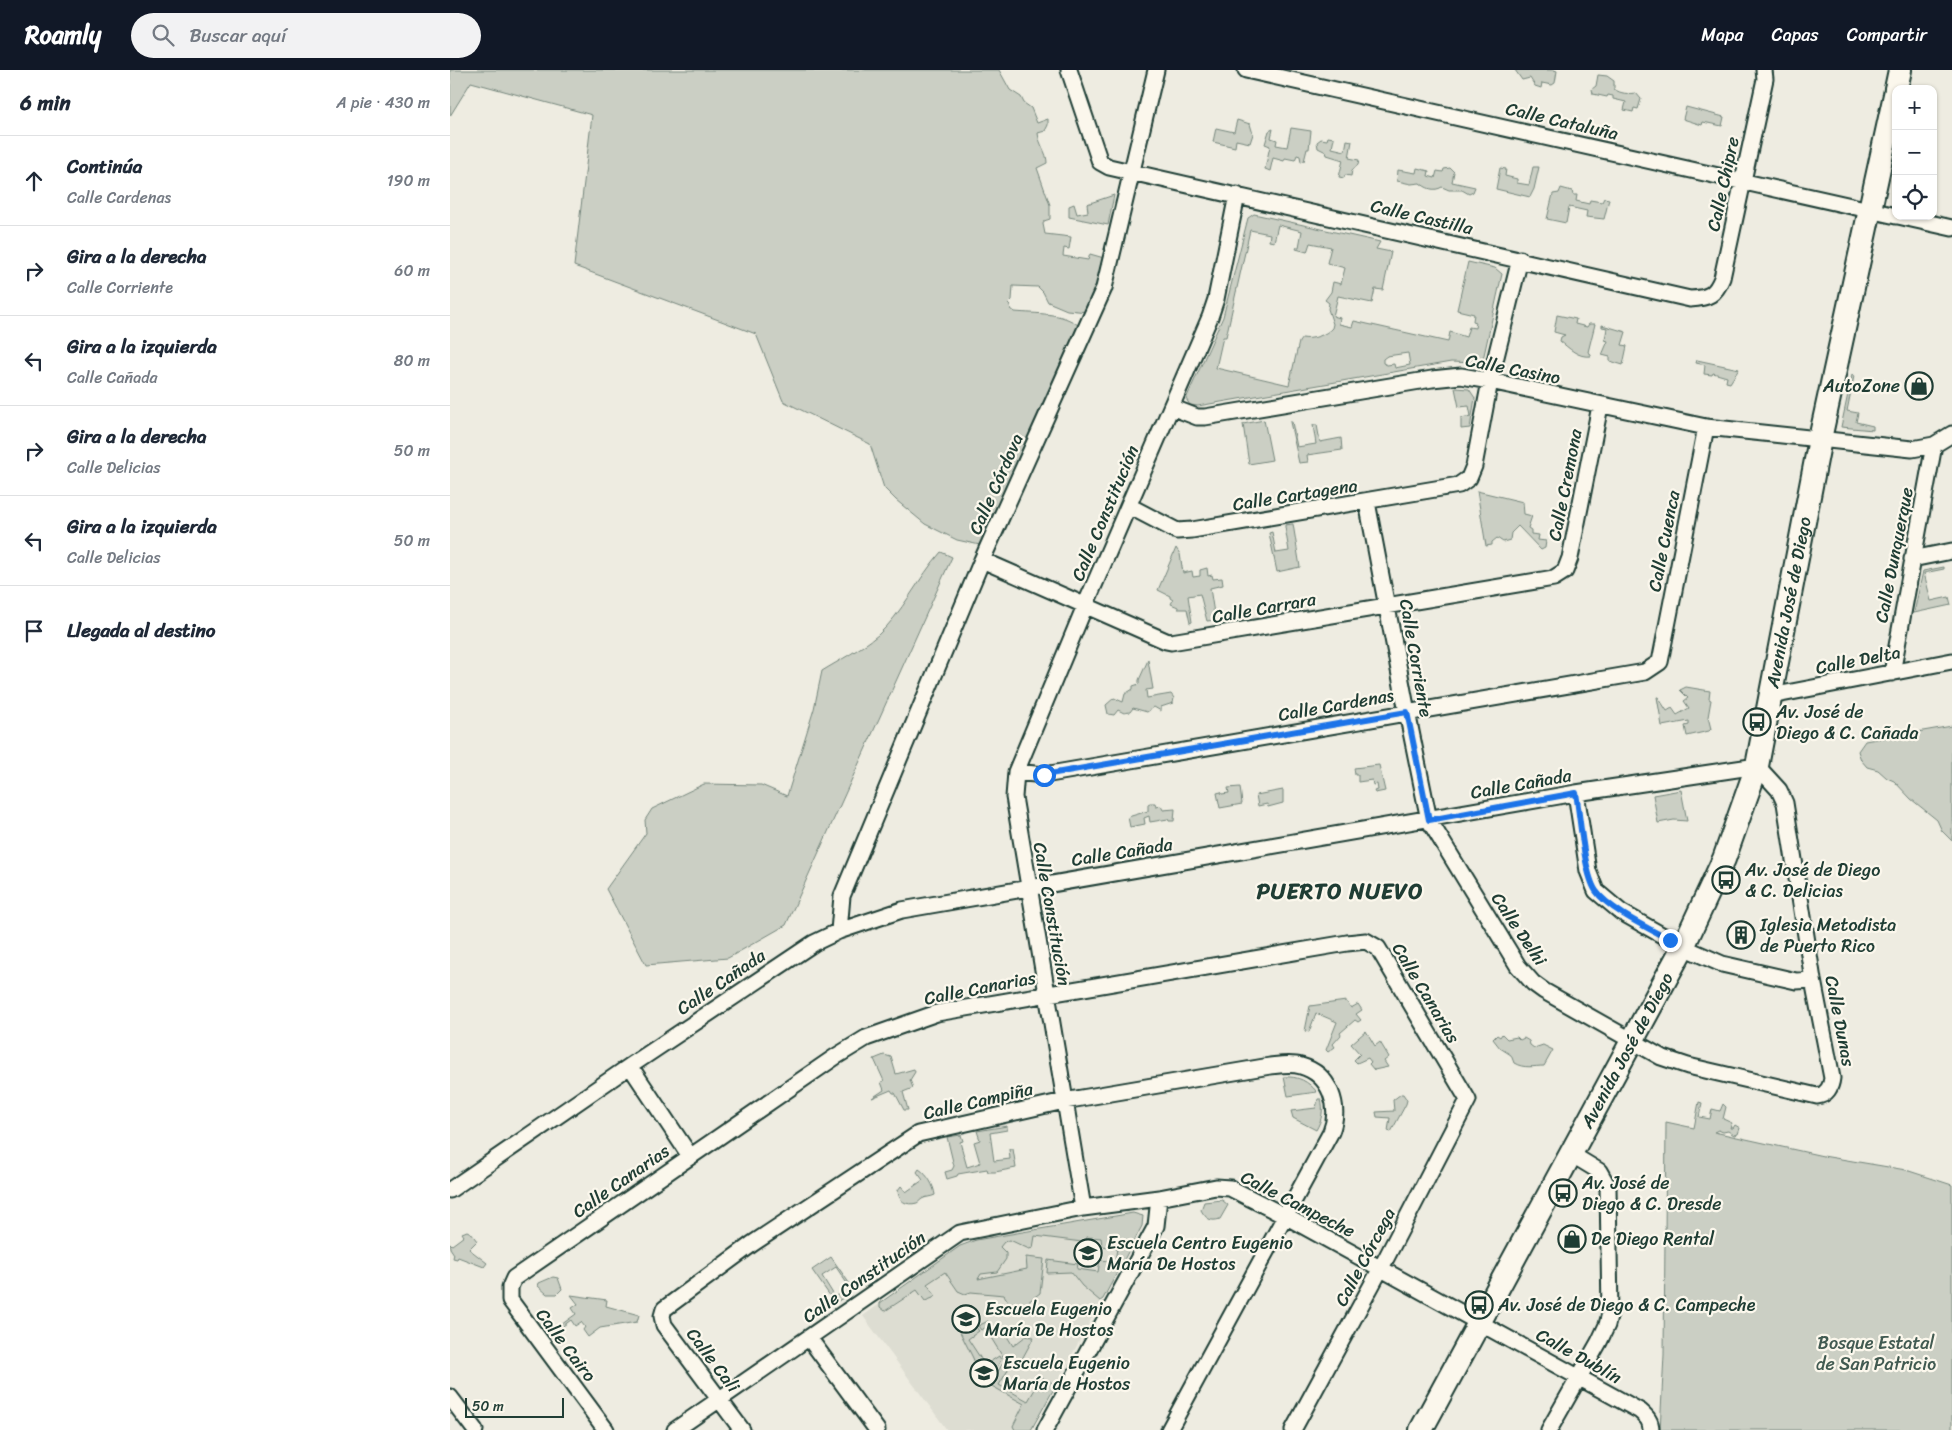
<!DOCTYPE html>
<html lang="es">
<head>
<meta charset="utf-8">
<style>
	:root { --surface:#fff; --page:#f2f2f3; --text:#1f2937; --muted:#747a83; --line:#e0e1e3; --accent:#111827 }
	body { margin:0; font-family:Sriracha,sans-serif; background:var(--page); color:var(--text) }
	.controls { position:absolute; right:15px; top:15px; display:grid; overflow:hidden; border-radius:10px; box-shadow:0 1px 4px #0004 }
	.controls button { width:45px; height:45px; display:grid; place-items:center; padding:0; border:0; border-bottom:1px solid var(--line); background:var(--surface); color:var(--text); font:25px sans-serif }
	.scale { position:absolute; left:15px; bottom:12px; width:99px; box-sizing:border-box; padding-left:5px; border:2px solid #1f3d34; border-top:0; font-size:14px; line-height:18px; white-space:nowrap; color:#1f3d34; -webkit-text-stroke:4px #fbf7ec; paint-order:stroke }
	.stop { position:absolute; width:15px; height:15px; margin:-11px; border:4px solid #1a73e8; border-radius:50%; background:#fff }
	.stop.end { background:#1a73e8; border-color:#fff; box-shadow:0 1px 5px #0008 }
	.list { margin:0; padding:0; list-style:none }
	h2 { display:flex; justify-content:space-between; align-items:center; height:65px; margin:0; padding:0 20px; font-size:21px }
	h2 small { font-size:16px; font-weight:400; color:var(--muted) }
	.list li { display:grid; grid-template-columns:32px 1fr auto; gap:15px; align-items:center; box-sizing:border-box; height:90px; padding:0 20px; border-top:1px solid var(--line) }
	.list b { display:block; font-size:19px; white-space:nowrap }
	.list p { margin:0; font-size:16px; white-space:nowrap; color:var(--muted) }
	.list em { font-size:16px; font-style:normal; color:var(--muted) }
	.icon { flex:none; width:28px; height:28px; fill:none; stroke:currentColor; stroke-width:2; stroke-linecap:round; stroke-linejoin:round }
	.map { position:relative; flex:none; width:1502px; height:1360px; overflow:hidden }
	header { display:flex; align-items:center; gap:30px; box-sizing:border-box; height:70px; padding:0 25px; background:var(--accent); color:#fff }
	header strong { font-size:24px }
	nav { display:flex; gap:28px; margin-inline-start:auto; font-size:18px }
	.search { width:350px; height:45px; background:var(--page); display:flex; align-items:center; gap:12px; box-sizing:border-box; padding:0 18px; border-radius:28px; color:var(--muted); font-size:19px }
	main { display:flex }
	aside { flex:1; background:var(--surface) }
	.map>svg:first-child { display:block }
</style>
</head>
<body>
<header>
<strong>Roamly</strong>
<div class="search"><svg class="icon" aria-label="search" viewBox="0 0 24 24"><circle cx="10" cy="10" r="6"/><path d="M15 15l6 6"/></svg>Buscar aquí</div>
<nav><a>Mapa</a><a>Capas</a><a>Compartir</a></nav>
</header>
<main>
<aside>
<h2>6 min<small>A pie · 430 m</small></h2>
<ul class="list">
<li><svg class="icon" aria-label="ahead" viewBox="0 0 24 24"><path d="M12 20V5M6 11l6-6 6 6"/></svg><div><b>Continúa</b><p>Calle Cardenas</p></div><em>190 m</em></li>
<li><svg class="icon" aria-label="right" viewBox="0 0 24 24"><path d="M7 20v-9h11M14 6l5 5-5 5"/></svg><div><b>Gira a la derecha</b><p>Calle Corriente</p></div><em>60 m</em></li>
<li><svg class="icon" aria-label="left" viewBox="0 0 24 24"><path d="M17 20v-9H6M10 6l-5 5 5 5"/></svg><div><b>Gira a la izquierda</b><p>Calle Cañada</p></div><em>80 m</em></li>
<li><svg class="icon" aria-label="right" viewBox="0 0 24 24"><path d="M7 20v-9h11M14 6l5 5-5 5"/></svg><div><b>Gira a la derecha</b><p>Calle Delicias</p></div><em>50 m</em></li>
<li><svg class="icon" aria-label="left" viewBox="0 0 24 24"><path d="M17 20v-9H6M10 6l-5 5 5 5"/></svg><div><b>Gira a la izquierda</b><p>Calle Delicias</p></div><em>50 m</em></li>
<li><svg class="icon" aria-label="arrive" viewBox="0 0 24 24"><path d="M6 21V4h12l-3 4 3 4H6"/></svg><div><b>Llegada al destino</b></div></li>
</ul>
</aside>
<div class="map">
<svg width="1502" height="1360" viewBox="0 0 1502 1360">
	<rect width="100%" height="100%" fill="#eeece1"/>
	<filter id="ink" filterUnits="userSpaceOnUse"><feTurbulence type="fractalNoise" baseFrequency=".02" numOctaves="2"/><feDisplacementMap in="SourceGraphic" scale="10" xChannelSelector="R" yChannelSelector="G"/><feConvolveMatrix kernelMatrix="1 2 1 2 8 2 1 2 1" color-interpolation-filters="sRGB"/></filter>
	<g filter="url(#ink)">
		<!-- built -->
		<path fill="#ddddd2" d="M683,1143L693,1146L692,1156L581,1360H497L413,1246L510,1176L526,1170Z"/>
		<!-- green -->
		<path fill="#cbcfc4" stroke="#75867c" fill-rule="evenodd" d="M0,0H549L560,20L571,27L574,33L581,38L587,53L598,49V55L595,61L588,63C589,75 597,82 597,93L587,98L600,135V149L594,151L593,154L595,164L621,167L619,179L614,178L613,186L638,190L640,184L654,188L649,214L638,242L617,240L598,232L593,222L588,217L563,216L562,230L559,233L561,239L565,242C586,244 613,242 629,256L534,472L530,475L507,470L475,454L446,430L434,418L420,374L333,331L306,264L124,196L142,45L21,12L0,46Z
			M1065,0H1104L1107,1L1105,13L1102,15L1092,13L1091,18L1085,16L1080,8L1072,10Z
			M1148,5L1157,6L1164,11V19C1171,24 1178,24 1186,23L1191,29L1188,39L1184,38L1183,42L1174,40L1176,32L1163,29V26L1158,25L1157,27L1143,24L1142,19L1146,16Z
			M1236,37L1274,47L1272,56L1253,52L1252,55L1233,49Z
			M787,50L800,54L803,64L800,73L786,70L785,77L763,72L766,58L784,62Z
			M841,58L861,61L859,79H857L854,91L851,92L850,86L847,85L845,90L835,88L834,91L823,88L820,101L815,99L820,76L815,74L819,61L823,59L821,68L827,70L826,75L837,77Z
			M878,67L884,68L882,78L895,81L897,70L902,71L899,88L909,90L908,95L902,100L901,106L895,105L894,108L889,107L893,90L877,85L876,82L868,78L867,72L871,69L877,70Z
			M1083,97H1089L1084,119L1080,127L1046,119L1050,98L1056,99L1055,106L1067,109V113L1079,115Z
			M967,98L979,101L978,106L985,108L987,101L993,102L994,99L1000,98L1004,102L1002,112L1025,117L1023,122L1019,124L1012,120H999L992,117C984,122 976,118 970,113L961,114L947,111L948,100L966,103Z
			M1111,118L1122,121L1123,125H1127L1126,131L1139,134L1140,130L1152,132L1154,128L1159,129L1154,149L1136,147L1137,141L1119,137L1116,153L1097,149L1103,124L1109,123Z
			M664,125L658,155L619,147V136L624,134L627,144L638,142L637,134Z
			M804,144L930,172L926,179L941,182L933,220L925,219L922,233L888,226L883,246L890,248L889,254L902,257L904,251L998,272L1000,262L1016,267L1019,257L1025,258L1026,252L1023,251L1024,244L1007,240L1018,192L1045,198L1052,204L1034,285L1031,292L1025,293L1001,292L748,336L740,335L736,329L773,247L798,148ZM828,155L852,161L849,177H847L846,179L857,182L860,173L881,177L877,193L895,198L891,214L883,212L881,222L875,230L879,233L878,239L883,254L882,258C876,265 862,270 852,268L849,272L839,315L766,298L773,267H776L800,160L820,164L819,171L824,172ZM958,283L960,295L945,298L944,294L937,295L933,293V289L937,286Z
			M1107,245L1126,249L1125,254L1137,257L1139,254H1145L1138,282L1141,284V286C1128,288 1119,278 1110,271L1111,267L1115,265L1104,262Z
			M1152,255L1176,262L1172,275L1177,276L1173,295L1160,291V287L1152,285L1158,271L1155,270L1157,258L1152,257Z
			M1247,290L1289,299L1280,313L1276,312L1277,307L1263,303L1262,305L1254,304L1255,295L1246,293Z
			M1402,305L1404,306L1397,341L1408,343L1406,352L1423,356V360L1391,357Z
			M1005,318L1019,319L1025,328L1020,358L1011,359V348L1021,346L1019,336L1009,337Z
			M814,350L822,390L799,394L793,354Z
			M840,352H842L847,377L866,374L863,355H867L870,372L891,368L892,380L857,385L858,392L849,393Z
			M1027,421L1073,432L1074,444L1082,446L1078,458L1081,460V464L1089,465L1088,470L1096,471L1095,478L1091,480L1068,456L1061,463L1060,470L1053,472L1047,468L1042,472V475L1036,476Z
			M843,454L850,497L827,502L819,463L822,462L826,483L839,481L835,457V455Z
			M726,478L730,484L733,503L742,501L743,507L750,506V500L757,498L758,506L762,505L763,509L772,508L773,515L760,518L765,550L757,551L750,524L738,526L742,552L740,553L737,539H728V537L721,534L723,530L720,528V526L708,520Z
			M491,482L502,487L336,855L278,888L196,895L156,819L196,763L195,750L202,739L254,714L311,715L337,726L364,639L372,601C390,590 411,579 428,565C451,545 469,507 491,482Z
			M1494,497V499L1474,503L1481,531L1499,527L1501,535L1464,543L1473,501Z
			M698,590L703,619L696,620L697,628L721,624L724,628L723,633L711,637V641L704,637L697,642L683,638L680,642L674,643L668,640L664,645L658,644L656,635L664,628L673,632L675,624L683,619V616L689,614V610Z
			M1236,617L1260,621L1259,629L1261,630L1258,647L1261,659L1259,661L1237,666L1235,656L1239,655V651L1212,656L1207,627H1208L1217,641L1222,638L1227,645L1239,638L1234,631L1238,628L1230,620Z
			M1502,656V771L1492,761L1487,750L1461,729L1444,711L1437,708L1428,700L1417,697L1411,690L1408,681L1415,671Z
			M929,695L935,721L925,723L924,721L928,720L927,714L923,715L922,710L908,712V705H905L904,698Z
			M790,717L792,734L770,738L767,723L771,722L772,724L779,723L778,718Z
			M833,720V733L818,737L817,734L808,736L806,725Z
			M1231,720L1237,751L1224,750L1208,753L1203,725Z
			M700,733H705L706,737L711,736L713,740L725,739L724,751H719L718,749L700,752L699,746L694,748L695,754L680,757L678,747L698,741V734Z
			M896,931L901,938L908,934L912,940L906,944L911,950L908,952L905,950L890,963L891,965L883,974L885,977L878,982L876,980L887,952L866,943L859,962L855,961L860,936Z
			M916,961L925,976L930,972L939,987L934,991L938,997L924,1000L919,994L921,992L918,988L907,993L904,990L910,984L901,974Z
			M1052,964L1057,969L1067,967L1070,970L1074,968L1079,971L1080,975L1084,978L1093,975L1103,980L1094,996C1084,996 1074,999 1064,993L1061,985L1050,978L1043,969L1047,965L1050,967Z
			M434,985L441,987L446,1004L464,999L465,1002L460,1010L463,1018L453,1022L458,1040H454L445,1023H443L441,1020L422,1028L434,1020L431,1012L434,1011L424,989Z
			M834,1007C848,1006 858,1011 867,1022L838,1026Z
			M951,1024H953L957,1030L956,1034L941,1062L938,1061L940,1048L927,1047L926,1042L944,1041L943,1030Z
			M868,1029H871C874,1039 872,1050 866,1060L843,1048L841,1041L866,1038Z
			M1249,1032L1252,1033L1249,1047L1260,1049L1262,1039L1270,1041L1273,1034L1276,1037L1273,1049L1282,1053L1280,1058H1283L1285,1055L1290,1058L1288,1064L1284,1065L1278,1061L1273,1062L1268,1060L1264,1062L1373,1086L1456,1100L1502,1115V1360H1210L1214,1285L1216,1052L1244,1058Z
			M557,1056V1060L540,1063L544,1091L560,1089L559,1079H563L566,1098L545,1102H538L537,1099L508,1104L507,1106L497,1109L495,1102L502,1100L504,1096L497,1067L511,1065L513,1071L510,1072L517,1097L530,1093L524,1072L530,1070L527,1061Z
			M469,1099C478,1105 484,1116 485,1125C481,1127 476,1127 474,1128C471,1129 469,1132 467,1133C456,1136 448,1131 448,1120L451,1116L456,1122L473,1110L467,1102Z
			M772,1130L778,1135L770,1149C761,1152 756,1149 751,1140L754,1132Z
			M683,1143L693,1146L692,1156L653,1229L650,1231L632,1216L621,1202L597,1203L598,1190L628,1194L627,1199L648,1202L650,1190L665,1192L667,1178L652,1176L651,1168L637,1167L636,1170L632,1172L585,1166L583,1178L579,1179L560,1170L554,1172L550,1177L556,1183V1189L547,1202L531,1204L528,1209L577,1199L576,1187L594,1189L590,1223L565,1242L554,1225L521,1222L515,1224L508,1221L495,1202L477,1214L485,1225L483,1228L475,1231L467,1220L435,1241L430,1237V1233L510,1176L526,1170Z
			M17,1161L21,1163L27,1171L19,1179L37,1193L34,1197L8,1187L7,1189L3,1188L4,1184L0,1178V1173L2,1175L14,1166L12,1163Z
			M381,1187L404,1220L401,1223L398,1219L400,1218L386,1197L372,1206L385,1227L393,1222L396,1226L385,1233L362,1200Z
			M103,1207L108,1208L112,1219L107,1224H97L88,1216L89,1213Z
			M121,1225L157,1230L156,1236L189,1245L187,1252L150,1258L138,1267L133,1260L135,1257L131,1252L125,1256L121,1250L109,1259L108,1257L126,1244L122,1238L128,1234Z
			M538,1251L544,1258L550,1255L563,1276L576,1266L584,1267L572,1289L559,1297L535,1258L531,1260L528,1256Z
			M523,1253L529,1261L518,1269L535,1295L549,1286L551,1290L543,1305L531,1309L523,1288L510,1262Z
			M553,1293L558,1300L549,1315L578,1331L588,1314L583,1311L586,1307L590,1306L606,1315L581,1360H565L563,1356L574,1334L540,1315Z"/>
		<g fill="none" stroke-linecap="round" stroke-linejoin="round">
			<!-- street casing -->
			<g stroke="#1f3d34" stroke-width="19">
				<path id="street" d="M619,0L650,92L659,97L1240,229C1259,228 1265,225 1272,208L1315,9L1314,0
					M796,0L1446,146
					M1448,146L1502,158
					M721,337L747,347H755L982,309L1011,306L1040,311L1256,357L1462,379L1484,375L1502,364
					M679,436L727,461L742,460L1009,415L1019,408L1024,396L1040,311L1070,189
					M1462,489L1502,481
					M532,490L716,571L721,572L1104,508L1115,501L1120,488L1150,336
					M1442,603L1484,375
					M1321,626L1502,591
					M566,702L594,705L1195,602L1210,592L1256,357
					M1126,723L1138,801L1146,821L1171,842L1233,877L1272,894L1346,911L1363,910
					M389,861L392,826L532,490L654,218L706,0
					M180,996L240,1086
					M0,1120L180,996L364,873L389,861L452,840L1126,723L1307,696L1329,720L1335,733L1363,910L1382,1008C1381,1017 1377,1025 1367,1026L1238,996L1211,987L1094,921L1083,913L1068,896L979,750L957,642L917,432
					M633,1138L564,727L566,702L635,536L760,247L766,229L787,125
					M359,1268L427,1360
					M0,1327L25,1360
					M156,1360L60,1230V1217L64,1208L385,987L416,968L487,943L897,873L916,871L928,878L1018,1030L931,1198L843,1360
					M225,1360L510,1163L633,1138L709,1128L766,1117L780,1118L835,1146L1190,1341C1197,1347 1201,1351 1201,1360
					M292,1360L214,1255L212,1246L214,1239L302,1174L468,1064L614,1031L820,996C830,995 841,993 851,996C880,1004 891,1036 881,1062L719,1360
					M595,1360L706,1156L709,1128
					M1099,1360L1149,1272L1157,1255L1160,1243L1158,1117L1149,1101L1121,1084"/>
			</g>
			<!-- secondary casing -->
			<g stroke="#1f3d34" stroke-width="26">
				<g id="secondary">
					<path d="M1446,19L1450,0"/>
					<path id="s1" d="M971,1360L1233,877L1274,789L1307,696L1370,369L1446,20"/>
				</g>
			</g>
			<!-- street -->
			<use href="#street" stroke="#fbf7ec" stroke-width="15"/>
			<!-- secondary -->
			<use href="#secondary" stroke="#fbf7ec" stroke-width="22"/>
		</g>
	</g>
	<g fill="none" stroke-linecap="round" stroke-linejoin="round" filter="url(#ink)">
		<!-- route -->
		<path stroke="#1a73e8" stroke-width="6" d="M594,705L957,642L979,750L1126,723C1130,746 1134,804 1146,821C1158,839 1200,859 1220,870"/>
	</g>
	<!-- icons -->
	<defs>
		<g id="shop-ring" transform="scale(1.4375)"><circle r="9.5" fill="#fbf7ec" stroke="#1f3d34" stroke-width="1.5"/><path d="M-5-2.5h2.3a2.7 3.5 0 0 1 5.4 0H5L5.5 6h-11ZM-1.5-2.5h3a1.5 2.3 0 0 0-3 0Z" fill="#1f3d34"/></g>
		<g id="bus-ring" transform="scale(1.4375)"><circle r="9.5" fill="#fbf7ec" stroke="#1f3d34" stroke-width="1.5"/><path d="M-5-6H5V4H4V6H2V4H-2V6H-4V4H-5ZM-3.5-4V0h7V-4ZM-3.5 1.2v1.5H-2V1.2ZM2 1.2v1.5H3.5V1.2Z" fill="#1f3d34"/></g>
		<g id="building-ring" transform="scale(1.4375)"><circle r="9.5" fill="#fbf7ec" stroke="#1f3d34" stroke-width="1.5"/><path d="M-4-6H4V6H1V3H-1V6H-4ZM-2.5-4.3h1.7v1.8h-1.7ZM.8-4.3h1.7v1.8H.8ZM-2.5-1h1.7V.8h-1.7ZM.8-1h1.7V.8H.8Z" fill="#1f3d34"/></g>
		<g id="school-ring" transform="scale(1.4375)"><circle r="9.5" fill="#fbf7ec" stroke="#1f3d34" stroke-width="1.5"/><path d="M0-5L7-2L0 1L-7-2ZM-4 1L0 2.5L4 1V4Q0 6-4 4Z" fill="#1f3d34"/></g>
	</defs>
	<g fill-rule="evenodd">
		<use href="#shop-ring" x="1469" y="316"/>
		<use href="#bus-ring" x="1307" y="652"/>
		<use href="#bus-ring" x="1276" y="810"/>
		<use href="#building-ring" x="1291" y="865"/>
		<use href="#bus-ring" x="1113" y="1123"/>
		<use href="#shop-ring" x="1122" y="1169"/>
		<use href="#school-ring" x="638" y="1183"/>
		<use href="#bus-ring" x="1029" y="1235"/>
		<use href="#school-ring" x="516" y="1249"/>
		<use href="#school-ring" x="534" y="1303"/>
	</g>
	<g text-anchor="middle" dominant-baseline="central" stroke-width="4.5" stroke-linejoin="round" paint-order="stroke">
		<!-- street labels -->
		<g font-size="18" fill="#1f3d34" stroke="#fbf7ec">
			<text transform="translate(1112 51) rotate(13)">Calle Cataluña</text>
			<text transform="translate(1273 114) rotate(-78)">Calle Chipre</text>
			<text transform="translate(972 147) rotate(13)">Calle Castilla</text>
			<text transform="translate(1063 299) rotate(11)">Calle Casino</text>
			<text transform="translate(546 414) rotate(-66)">Calle Córdova</text>
			<text transform="translate(1115 415) rotate(-79)">Calle Cremona</text>
			<text transform="translate(845 425) rotate(-9)">Calle Cartagena</text>
			<text transform="translate(655 443) rotate(-67)">Calle Constitución</text>
			<text transform="translate(1214 471) rotate(-79)">Calle Cuenca</text>
			<text transform="translate(1444 485) rotate(-79)">Calle Dunquerque</text>
			<text stroke="none"><textPath href="#s1" startOffset="912">Avenida José de Diego</textPath></text>
			<text transform="translate(814 538) rotate(-10)">Calle Carrara</text>
			<text transform="translate(966 588) rotate(80)">Calle Corriente</text>
			<text transform="translate(1408 590) rotate(-11)">Calle Delta</text>
			<text transform="translate(886 635) rotate(-10)">Calle Cardenas</text>
			<text transform="translate(1071 714) rotate(-10)">Calle Cañada</text>
			<text transform="translate(672 782) rotate(-9)">Calle Cañada</text>
			<text transform="translate(602 844) rotate(80)">Calle Constitución</text>
			<text transform="translate(1069 859) rotate(56)">Calle Delhi</text>
			<text transform="translate(271 912) rotate(-34)">Calle Cañada</text>
			<text transform="translate(530 918) rotate(-11)">Calle Canarias</text>
			<text transform="translate(976 923) rotate(59)">Calle Canarias</text>
			<text transform="translate(1390 951) rotate(79)">Calle Dunas</text>
			<text stroke="none"><textPath href="#s1" startOffset="432">Avenida José de Diego</textPath></text>
			<text transform="translate(528 1031) rotate(-13)">Calle Campiña</text>
			<text transform="translate(171 1111) rotate(-35)">Calle Canarias</text>
			<text transform="translate(848 1134) rotate(27)">Calle Campeche</text>
			<text transform="translate(915 1187) rotate(-62)">Calle Córcega</text>
			<text transform="translate(414 1207) rotate(-35)">Calle Constitución</text>
			<text transform="translate(116 1275) rotate(53)">Calle Cairo</text>
			<text transform="translate(1129 1286) rotate(29)">Calle Dublín</text>
			<text transform="translate(263 1290) rotate(53)">Calle Cali</text>
		</g>
		<!-- poi labels -->
		<g font-size="18" fill="#1f3d34" stroke="#fbf7ec" text-anchor="start">
			<text x="1450" y="316" text-anchor="end">AutoZone</text>
			<text x="1326" y="642">Av. José de<tspan x="1326" dy="21">Diego &amp; C. Cañada</tspan></text>
			<text x="1295" y="800">Av. José de Diego<tspan x="1295" dy="21">&amp; C. Delicias</tspan></text>
			<text x="1310" y="855">Iglesia Metodista<tspan x="1310" dy="21">de Puerto Rico</tspan></text>
			<text x="1132" y="1113">Av. José de<tspan x="1132" dy="21">Diego &amp; C. Dresde</tspan></text>
			<text x="1141" y="1169">De Diego Rental</text>
			<text x="657" y="1173">Escuela Centro Eugenio<tspan x="657" dy="21">María De Hostos</tspan></text>
			<text x="1048" y="1235">Av. José de Diego &amp; C. Campeche</text>
			<text x="535" y="1239">Escuela Eugenio<tspan x="535" dy="21">María De Hostos</tspan></text>
			<text x="553" y="1293">Escuela Eugenio<tspan x="553" dy="21">María de Hostos</tspan></text>
		</g>
		<!-- park labels -->
		<g font-size="18" fill="#415a51" stroke="#fbf7ec">
			<text x="1426" y="1273">Bosque Estatal<tspan x="1426" dy="21">de San Patricio</tspan></text>
		</g>
		<!-- district labels -->
		<g font-size="22" font-weight="bold" letter-spacing="1" fill="#1f3d34" stroke="#fbf7ec">
			<text x="890" y="821">PUERTO NUEVO</text>
		</g>
	</g>
</svg>
<div class="controls">
<button>+</button>
<button>−</button>
<button><svg class="icon" aria-label="locate" viewBox="0 0 24 24"><circle cx="12" cy="12" r="6"/><path d="M12 2v4M12 18v4M2 12h4M18 12h4"/></svg></button>
</div>
<div class="scale">50 m</div>
<div class="stop" style="left:594px;top:705px"></div>
<div class="stop end" style="left:1220px;top:870px"></div>
</div>
</main>
</body>
</html>
